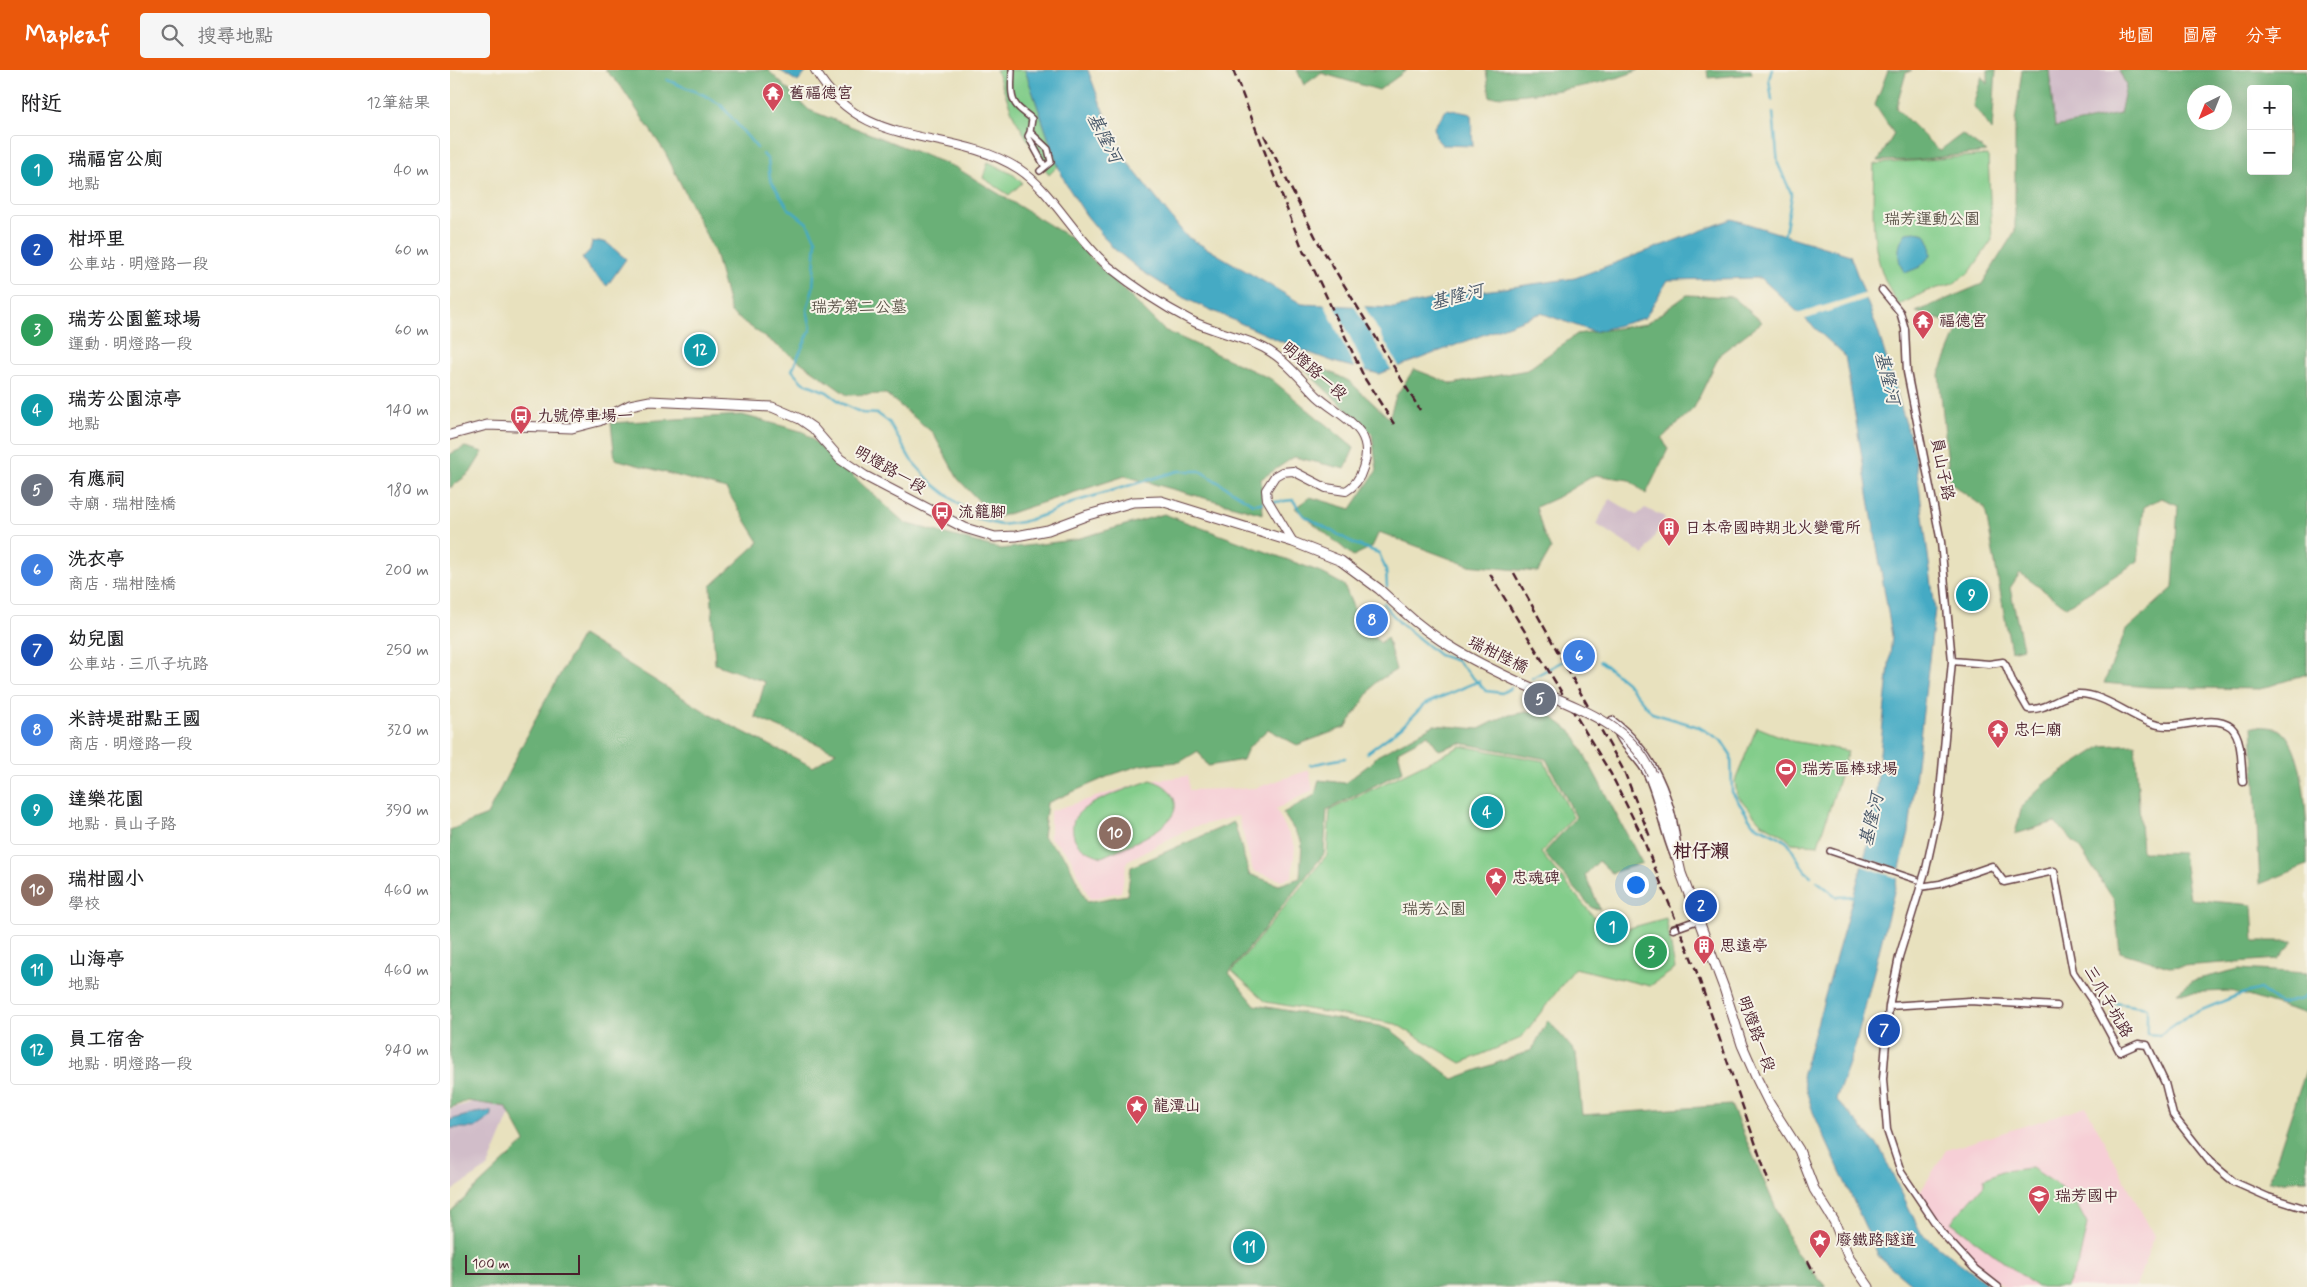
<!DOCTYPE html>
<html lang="zh-TW">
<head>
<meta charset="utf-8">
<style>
	:root { --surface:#fff; --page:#f6f6f6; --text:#202124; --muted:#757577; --line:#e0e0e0; --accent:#ea580c }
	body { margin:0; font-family:Mynerve,"LXGW WenKai TC",sans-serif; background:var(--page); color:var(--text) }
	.controls { position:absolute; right:15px; top:15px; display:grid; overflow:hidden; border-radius:5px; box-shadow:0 5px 20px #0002 }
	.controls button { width:45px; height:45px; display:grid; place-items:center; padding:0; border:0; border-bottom:1px solid var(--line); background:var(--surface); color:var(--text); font:25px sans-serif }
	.compass { position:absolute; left:1737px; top:15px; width:45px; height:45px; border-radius:50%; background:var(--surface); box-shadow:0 5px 20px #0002; rotate:223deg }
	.scale { position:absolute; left:15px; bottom:12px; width:115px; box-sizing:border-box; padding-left:5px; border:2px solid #4a1f2b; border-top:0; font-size:14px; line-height:18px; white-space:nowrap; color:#4a1f2b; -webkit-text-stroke:4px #f7f3e8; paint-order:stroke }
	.you { position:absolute; left:1185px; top:814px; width:18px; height:18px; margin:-12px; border:4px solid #fff; border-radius:50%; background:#1a73e8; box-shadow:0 0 0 8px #1a73e833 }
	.badge { display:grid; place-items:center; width:32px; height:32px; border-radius:50%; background:var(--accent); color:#fff; font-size:16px; font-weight:700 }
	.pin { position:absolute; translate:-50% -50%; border:2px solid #fff; box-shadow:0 1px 5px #0006 }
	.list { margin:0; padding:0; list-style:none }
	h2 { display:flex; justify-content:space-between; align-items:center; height:65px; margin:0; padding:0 20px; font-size:21px }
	h2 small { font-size:16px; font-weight:400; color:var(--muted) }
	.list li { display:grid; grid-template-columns:32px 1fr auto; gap:15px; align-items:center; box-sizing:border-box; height:70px; margin:0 10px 10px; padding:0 10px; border:1px solid var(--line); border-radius:5px }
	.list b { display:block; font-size:19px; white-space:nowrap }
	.list p { margin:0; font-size:16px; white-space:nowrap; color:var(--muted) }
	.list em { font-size:16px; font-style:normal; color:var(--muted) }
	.icon { flex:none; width:28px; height:28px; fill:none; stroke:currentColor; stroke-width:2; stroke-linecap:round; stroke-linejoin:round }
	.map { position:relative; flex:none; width:1857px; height:1217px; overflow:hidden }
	header { display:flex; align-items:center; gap:30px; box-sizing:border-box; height:70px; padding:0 25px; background:var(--accent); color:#fff }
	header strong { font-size:24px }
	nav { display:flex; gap:28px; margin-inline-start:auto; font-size:18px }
	.search { width:350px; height:45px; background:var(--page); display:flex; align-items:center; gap:12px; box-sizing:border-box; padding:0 18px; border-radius:5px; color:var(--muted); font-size:19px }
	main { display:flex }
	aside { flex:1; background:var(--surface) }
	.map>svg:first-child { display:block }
</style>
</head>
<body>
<header>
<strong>Mapleaf</strong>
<div class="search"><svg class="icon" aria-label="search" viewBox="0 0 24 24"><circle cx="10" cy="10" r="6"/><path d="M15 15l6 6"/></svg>搜尋地點</div>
<nav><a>地圖</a><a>圖層</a><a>分享</a></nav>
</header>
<main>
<aside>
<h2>附近<small>12筆結果</small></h2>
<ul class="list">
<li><span class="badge" style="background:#0f9aa8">1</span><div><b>瑞福宮公廁</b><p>地點</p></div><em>40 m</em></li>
<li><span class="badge" style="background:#1a4fb4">2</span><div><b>柑坪里</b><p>公車站 · 明燈路一段</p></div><em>60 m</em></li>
<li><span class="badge" style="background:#2e9e5b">3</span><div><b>瑞芳公園籃球場</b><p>運動 · 明燈路一段</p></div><em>60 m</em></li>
<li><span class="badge" style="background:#0f9aa8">4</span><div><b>瑞芳公園涼亭</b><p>地點</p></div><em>140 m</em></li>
<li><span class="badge" style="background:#6b7280">5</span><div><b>有應祠</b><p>寺廟 · 瑞柑陸橋</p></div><em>180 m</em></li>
<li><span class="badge" style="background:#3f7fe0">6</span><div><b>洗衣亭</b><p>商店 · 瑞柑陸橋</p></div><em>200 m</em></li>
<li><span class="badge" style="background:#1a4fb4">7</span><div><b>幼兒園</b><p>公車站 · 三爪子坑路</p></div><em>250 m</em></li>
<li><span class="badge" style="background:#3f7fe0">8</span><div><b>米詩堤甜點王國</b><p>商店 · 明燈路一段</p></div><em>320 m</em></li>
<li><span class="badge" style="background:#0f9aa8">9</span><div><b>達樂花園</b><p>地點 · 員山子路</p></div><em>390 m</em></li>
<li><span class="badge" style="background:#8d6e63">10</span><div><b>瑞柑國小</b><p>學校</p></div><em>460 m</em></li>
<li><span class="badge" style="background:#0f9aa8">11</span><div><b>山海亭</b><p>地點</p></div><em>460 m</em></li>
<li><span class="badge" style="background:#0f9aa8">12</span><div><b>員工宿舍</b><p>地點 · 明燈路一段</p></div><em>940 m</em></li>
</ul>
</aside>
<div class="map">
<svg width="1857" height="1217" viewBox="0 0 1857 1217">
	<rect width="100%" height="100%" fill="#f7f3e8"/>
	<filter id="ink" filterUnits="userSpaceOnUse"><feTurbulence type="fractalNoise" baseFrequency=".02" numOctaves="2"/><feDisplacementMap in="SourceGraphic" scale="10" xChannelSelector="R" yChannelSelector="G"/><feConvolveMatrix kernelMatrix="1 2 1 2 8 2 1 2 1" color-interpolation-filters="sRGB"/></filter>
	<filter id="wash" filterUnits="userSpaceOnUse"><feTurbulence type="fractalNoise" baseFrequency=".0096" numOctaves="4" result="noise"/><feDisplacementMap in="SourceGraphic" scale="20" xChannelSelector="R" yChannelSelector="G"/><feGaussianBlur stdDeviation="1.12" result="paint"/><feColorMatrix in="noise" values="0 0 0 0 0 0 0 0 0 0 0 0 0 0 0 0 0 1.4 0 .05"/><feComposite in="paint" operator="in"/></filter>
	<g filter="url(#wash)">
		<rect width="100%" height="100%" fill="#e8e1be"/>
		<!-- built -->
		<path fill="#f6cfd6" d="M859,700L863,720L826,739L845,776L842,807L831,810L803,801L788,746L740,758L677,791L671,822L640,829L619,785L600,768V741L698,711L738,706L739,720L806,718Z
			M1636,1037L1704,1166L1686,1217H1555L1546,1211L1500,1166L1469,1124L1496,1080Z"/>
		<!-- industrial -->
		<path fill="#d1bdc9" d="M1599,0H1669L1676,15L1670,44L1604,57Z
			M1160,429L1187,445L1195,438L1215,447L1194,485L1146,454Z
			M71,1017L38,1097L0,1122V1039Z"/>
		<!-- green -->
		<path fill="#83cd8b" stroke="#66765b" d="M546,0H575L608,96L599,105L564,47Z
			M1538,85L1542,170L1520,202L1503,214L1477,221L1449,235C1418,191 1423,145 1424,94Z
			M538,92L564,105L572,113L559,125L533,108Z
			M1307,657L1342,671L1398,681L1368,775L1342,773L1330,763L1311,753L1287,725L1285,711Z
			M1011,676L1094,691L1123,747L1091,783L1158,864L1216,848L1225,899L1200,916L1125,898L1071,968L1011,993L946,954L816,932L782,901L877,785L880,740Z
			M701,710C712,714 719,717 724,729C735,757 671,777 652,787C640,783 625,777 623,763C622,757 623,749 627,745C638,731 683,717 701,710Z
			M1582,1098L1621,1124L1637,1154L1629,1191L1616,1217H1587L1501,1152L1534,1115V1109L1552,1101Z"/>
		<!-- forest -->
		<path fill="#6ab077" stroke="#5a6851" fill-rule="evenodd" d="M155,0H318L359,40L505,97L621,168L714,260L821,309L904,378L895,399L844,387L811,409L813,444L675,406L545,448L508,409L483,363L436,324L397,325L281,243L265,183L215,82L170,15Z
			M847,0H957L929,20L871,3L854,15Z
			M1036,0H1189C1142,19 1090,23 1040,27Z
			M1257,0H1301L1302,4L1258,8Z
			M1438,0H1462L1456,3L1446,38L1489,81L1512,64L1537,82L1465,90L1428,91L1444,64L1425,35Z
			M1538,0H1546L1542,61L1523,35L1532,6L1538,14Z
			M1572,0H1599L1605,57L1670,44L1676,15L1669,0H1857V604L1810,619L1699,617L1654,613L1676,560L1723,518L1728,435L1711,428L1694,437L1688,491L1616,537L1570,503L1560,518L1573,578L1561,581L1535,438L1500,413L1489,305L1509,256L1466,242L1532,214L1565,161V52ZM1801,19H1838V101H1801ZM1744,22H1774V52H1744Z
			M1237,225L1283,227L1312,252L1270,284L1244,338L1212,368L1218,379L1196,424L1179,410L1145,405L1106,428L1086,437L1093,462L1101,479L1088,502L1017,495L929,462L922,477L903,486L845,438L860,427L901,439L927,400L922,364L862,307L841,283L899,311L939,348L946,326L964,299L1002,314L1077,300L1127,264L1196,254Z
			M292,345L354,362L455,453L551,479L623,470L714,444L868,501L894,515L906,544L930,573L937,567L946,600L926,612L896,657L847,675L818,659L798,678L793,690L758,696L748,681L730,692L691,695L664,704L597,733L593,767L616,788L637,832L677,825L681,797L784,752L799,804L829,815L850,808L852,772L833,743L865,725L869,710L895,713L920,694L927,686L984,655L1029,659L1055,646L1092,639L1123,663L1192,793L1162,803L1149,791L1135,805L1150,839L1142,838L1094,783L1126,747L1096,689L1010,673L989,680L978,665L948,681L953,701L877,740L874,784L779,903L805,935L929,956L941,960L1003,1009L1082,980L1098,950L1126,983L1132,1045L1281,1035L1344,1180L1376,1217H0V1142L75,1072L56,1037L17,1031L0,1038V760L37,745L89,642L132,565L264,647L363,697L386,682L305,647L315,612L265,594L261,516L309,472L276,419L165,389L161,353Z
			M15,377L33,382L20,403L0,418V384Z
			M1802,656C1811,657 1825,656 1832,661C1857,683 1857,758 1857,795L1810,814Z
			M1685,674L1692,782L1733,783L1740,829L1802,835L1804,871H1844L1828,889L1719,897L1670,882L1664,830L1629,777L1605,752L1565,764L1572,736L1598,711L1652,676Z
			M1789,899L1857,903V944L1781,921L1727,923L1744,910Z
			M1857,997V1110L1819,1112Z"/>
		<!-- water -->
		<path fill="#44aac4" stroke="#476478" d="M329,0H358L348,12Z
			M575,0H638L667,79L736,166L852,234L944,238L992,227L1125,208L1282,149L1400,185L1428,261L1465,384L1485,539L1459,762L1405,977L1386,1029L1430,1078L1471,1163L1541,1217H1465L1429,1187L1363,1042L1352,1007L1422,760L1442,566L1395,286L1311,208L1218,210L1195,248L1144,262L1091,243L929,304L887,293L846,278L734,228L690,200L663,178L636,145L616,114L608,96Z
			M997,39L1021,44L1023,76L992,75L986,68L984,57Z
			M1466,162L1475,164L1480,174L1481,185L1470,197L1455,203C1446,191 1447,174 1456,163Z
			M149,171L157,173L176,189L157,216L139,199L132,188L140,180L142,172Z
			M41,1041V1047L25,1058H0V1050L25,1043Z"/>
		<!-- pier -->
		<path fill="#e8e1be" d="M1417,223L1419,228L1353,250L1347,244Z
			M874,233H884L917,303L906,301Z
			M903,234H913L950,298L942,301Z
			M1411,787L1452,800L1450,809L1409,795Z"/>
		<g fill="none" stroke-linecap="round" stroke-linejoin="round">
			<!-- stream -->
			<path stroke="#44aac4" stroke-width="2.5" d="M217,10L254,25L271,35L307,78
				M1322,30L1319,9L1322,0
				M1323,43L1328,94L1342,125L1334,168
				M313,84L318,90L320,109L338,138L357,153L366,170L363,218L357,240L361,258L342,300L352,312L377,322L393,334L412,343L428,344L439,352L461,390L482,413L527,449L551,455L572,452L597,444L624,432L728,401H750L803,434L812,433
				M825,432L843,430L853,445L905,474L929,483L936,500L937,517
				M934,533V535L950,553L989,585L1007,591L1036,621L1052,623L1061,618
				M1132,583L1137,585
				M1117,591L1125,587
				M1150,591L1176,612L1202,643L1249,657L1271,670L1281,685L1282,722L1303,754L1328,766L1338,773L1355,801L1361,806
				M1082,608L1124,585
				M917,683L953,656L975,634L1029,611
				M860,695L895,688
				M1367,811L1387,827L1405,826
				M1659,932L1697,938V964L1710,965L1737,946L1786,926L1810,919L1830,934L1852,929L1857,925"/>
		</g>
	</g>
	<g filter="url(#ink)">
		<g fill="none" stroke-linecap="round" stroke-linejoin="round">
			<!-- pedestrian casing -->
			<g stroke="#623c41" stroke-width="8">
				<path id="pedestrian" d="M562,0C562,11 559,27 567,36C571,41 577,44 582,49L580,62
					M590,101L601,92L598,79L580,62L578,66L595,97
					M1380,781L1467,810"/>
			</g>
			<!-- minor casing -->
			<g stroke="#623c41" stroke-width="9">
				<path id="minor" d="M1432,220L1450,242L1455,259L1457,302L1491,472L1502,591L1488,744L1476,799L1449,887L1439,936L1433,1009L1437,1060L1451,1102L1492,1163L1525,1199L1548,1217
					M1502,591L1539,594L1553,592L1556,596L1563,613L1578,639C1596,641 1610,625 1628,624C1658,623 1689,656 1717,656C1736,657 1764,644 1781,657C1793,668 1791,696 1793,712
					M1162,650C1203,681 1221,724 1227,774
					M1168,663C1171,675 1191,690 1197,704C1209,730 1213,760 1224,786
					M1470,817L1490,814L1542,796L1554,812L1604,801L1623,902L1643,932L1670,982L1688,974L1697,975L1715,1013L1723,1045L1760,1092L1784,1112L1818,1127L1857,1139
					M1223,859L1248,850
					M1439,936L1519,931L1607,936"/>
			</g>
			<!-- tertiary casing -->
			<g stroke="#623c41" stroke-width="10">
				<path id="tertiary" d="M365,0C415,85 498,54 569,99C601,120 626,169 658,196C683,216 711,235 740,250C763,262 791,266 814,278C835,289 851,310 867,326C891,348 927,358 913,398C910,408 905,416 896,421L876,418L843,401L832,402L825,406L816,420L817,429L843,472"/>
			</g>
			<!-- secondary casing -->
			<g stroke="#623c41" stroke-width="11">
				<path id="secondary" d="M0,365L37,355L122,358L149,351L180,335L200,331L322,337L350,349L363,358L390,389L415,406L515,458L545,467L566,466L598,460L638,445L683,432L711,431L843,472L891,491L929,519L952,540
					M1202,704L1225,777L1231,803L1274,918L1292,975L1307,1009L1319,1033L1349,1080L1364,1119L1384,1151L1399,1188L1419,1217"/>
			</g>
			<!-- pedestrian -->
			<use href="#pedestrian" stroke="#fff" stroke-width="5"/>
			<!-- minor -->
			<use href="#minor" stroke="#fff" stroke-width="6"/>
			<!-- tertiary -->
			<use href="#tertiary" stroke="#fff" stroke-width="8"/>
			<!-- secondary -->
			<use href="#secondary" stroke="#fff" stroke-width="9"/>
			<!-- rail -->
			<path stroke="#4a1f2b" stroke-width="2.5" stroke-dasharray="8 4" stroke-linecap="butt" d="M783,0L854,183L857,185L915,309L944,354
				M814,65L868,172L970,340
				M1064,503L1174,701L1200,767
				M1040,504L1161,704L1191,764L1246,900L1319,1113
				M1358,1191L1364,1203"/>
			<!-- secondary-bridge casing -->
			<g stroke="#623c41" stroke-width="11" stroke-linecap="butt">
				<path id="secondary-bridge" d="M952,540C985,571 1024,591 1064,610C1114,634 1179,649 1202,704"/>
			</g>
			<!-- secondary-bridge -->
			<use href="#secondary-bridge" stroke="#fff" stroke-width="9"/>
		</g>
	</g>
	<!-- icons -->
	<defs>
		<g id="temple-pin" transform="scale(1.125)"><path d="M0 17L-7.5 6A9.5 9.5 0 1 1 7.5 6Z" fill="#d1495b" stroke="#f7f3e8"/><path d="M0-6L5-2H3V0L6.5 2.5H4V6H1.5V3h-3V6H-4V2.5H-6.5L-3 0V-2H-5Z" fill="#fff"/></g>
		<g id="bus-pin" transform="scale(1.125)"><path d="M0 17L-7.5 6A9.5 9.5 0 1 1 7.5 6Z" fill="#d1495b" stroke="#f7f3e8"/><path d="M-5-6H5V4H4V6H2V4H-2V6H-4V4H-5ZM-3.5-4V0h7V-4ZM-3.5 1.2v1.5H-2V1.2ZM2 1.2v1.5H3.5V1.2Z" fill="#fff"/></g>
		<g id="building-pin" transform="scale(1.125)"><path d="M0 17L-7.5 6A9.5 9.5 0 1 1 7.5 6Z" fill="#d1495b" stroke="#f7f3e8"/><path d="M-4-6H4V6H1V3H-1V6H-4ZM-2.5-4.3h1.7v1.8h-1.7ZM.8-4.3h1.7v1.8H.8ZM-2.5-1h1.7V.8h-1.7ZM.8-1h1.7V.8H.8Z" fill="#fff"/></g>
		<g id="stadium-pin" transform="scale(1.125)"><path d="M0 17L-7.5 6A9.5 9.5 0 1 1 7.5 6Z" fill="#d1495b" stroke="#f7f3e8"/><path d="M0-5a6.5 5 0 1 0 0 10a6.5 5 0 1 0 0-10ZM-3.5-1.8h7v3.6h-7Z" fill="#fff"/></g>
		<g id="sight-pin" transform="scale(1.125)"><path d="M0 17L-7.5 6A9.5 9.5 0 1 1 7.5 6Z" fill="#d1495b" stroke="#f7f3e8"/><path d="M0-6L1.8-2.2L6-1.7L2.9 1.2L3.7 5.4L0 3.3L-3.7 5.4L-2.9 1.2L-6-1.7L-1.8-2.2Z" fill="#fff"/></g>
		<g id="school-pin" transform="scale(1.125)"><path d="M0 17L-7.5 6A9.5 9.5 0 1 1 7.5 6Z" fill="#d1495b" stroke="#f7f3e8"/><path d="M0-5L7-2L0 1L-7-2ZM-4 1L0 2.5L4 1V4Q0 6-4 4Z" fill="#fff"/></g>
	</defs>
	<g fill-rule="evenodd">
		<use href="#temple-pin" x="323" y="23"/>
		<use href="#temple-pin" x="1473" y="251"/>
		<use href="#bus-pin" x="71" y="346"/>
		<use href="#bus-pin" x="492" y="442"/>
		<use href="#building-pin" x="1219" y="458"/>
		<use href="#temple-pin" x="1548" y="660"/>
		<use href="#stadium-pin" x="1336" y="699"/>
		<use href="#sight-pin" x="1046" y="808"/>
		<use href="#building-pin" x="1254" y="876"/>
		<use href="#sight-pin" x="687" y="1036"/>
		<use href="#school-pin" x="1589" y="1126"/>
		<use href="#sight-pin" x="1370" y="1170"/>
	</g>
	<g text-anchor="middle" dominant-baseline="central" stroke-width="4" stroke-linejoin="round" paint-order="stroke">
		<!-- poi labels -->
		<g font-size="16" fill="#4a1f2b" stroke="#f7f3e8" text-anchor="start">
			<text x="339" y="23">舊福德宮</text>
			<text x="1489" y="251">福德宮</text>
			<text x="87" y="346">九號停車場一</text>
			<text x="508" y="442">流籠腳</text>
			<text x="1235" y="458">日本帝國時期北火變電所</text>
			<text x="1564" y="660">忠仁廟</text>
			<text x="1352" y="699">瑞芳區棒球場</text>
			<text x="1062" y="808">忠魂碑</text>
			<text x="1270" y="876">思遠亭</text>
			<text x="703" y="1036">龍潭山</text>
			<text x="1605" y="1126">瑞芳國中</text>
			<text x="1386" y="1170">廢鐵路隧道</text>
		</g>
		<!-- park labels -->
		<g font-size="16" fill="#5b5348" stroke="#f7f3e8">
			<text x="1482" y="149">瑞芳運動公園</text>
			<text x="409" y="237">瑞芳第二公墓</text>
			<text x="984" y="839">瑞芳公園</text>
		</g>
		<!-- street labels -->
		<g font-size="16" fill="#4a1f2b" stroke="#f7f3e8">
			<text transform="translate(864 301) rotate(41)">明燈路一段</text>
			<text transform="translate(1492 399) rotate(79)">員山子路</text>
			<text transform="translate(440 400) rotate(30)">明燈路一段</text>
			<text transform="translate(1048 585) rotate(26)">瑞柑陸橋</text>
			<text transform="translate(1658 932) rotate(60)">三爪子坑路</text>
			<text transform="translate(1306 964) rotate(70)">明燈路一段</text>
		</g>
		<!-- water labels -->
		<g font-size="18" font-style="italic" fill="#485768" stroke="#f7f3e8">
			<text transform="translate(654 68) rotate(63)">基隆河</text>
			<text transform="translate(1007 227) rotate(-14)">基隆河</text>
			<text transform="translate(1437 308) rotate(76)">基隆河</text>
			<text transform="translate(1422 750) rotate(-77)">基隆河</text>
		</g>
		<!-- quarter labels -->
		<g font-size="19" font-weight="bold" fill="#4a1f2b" stroke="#f7f3e8">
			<text x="1251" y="781">柑仔瀨</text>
		</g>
	</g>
</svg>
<div class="controls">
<button>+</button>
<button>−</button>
</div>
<svg class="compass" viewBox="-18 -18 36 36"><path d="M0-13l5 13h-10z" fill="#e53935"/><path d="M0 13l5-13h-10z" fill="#757577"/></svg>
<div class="scale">100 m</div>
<div class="you"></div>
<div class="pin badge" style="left:1162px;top:857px;background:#0f9aa8">1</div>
<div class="pin badge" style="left:1251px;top:836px;background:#1a4fb4">2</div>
<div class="pin badge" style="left:1201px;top:882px;background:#2e9e5b">3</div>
<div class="pin badge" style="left:1037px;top:742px;background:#0f9aa8">4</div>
<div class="pin badge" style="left:1090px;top:629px;background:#6b7280">5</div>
<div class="pin badge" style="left:1129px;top:586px;background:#3f7fe0">6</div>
<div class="pin badge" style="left:1434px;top:960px;background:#1a4fb4">7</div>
<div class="pin badge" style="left:922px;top:550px;background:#3f7fe0">8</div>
<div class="pin badge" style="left:1522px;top:525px;background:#0f9aa8">9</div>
<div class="pin badge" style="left:665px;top:763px;background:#8d6e63">10</div>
<div class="pin badge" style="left:799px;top:1177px;background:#0f9aa8">11</div>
<div class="pin badge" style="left:250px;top:280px;background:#0f9aa8">12</div>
</div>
</main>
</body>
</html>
